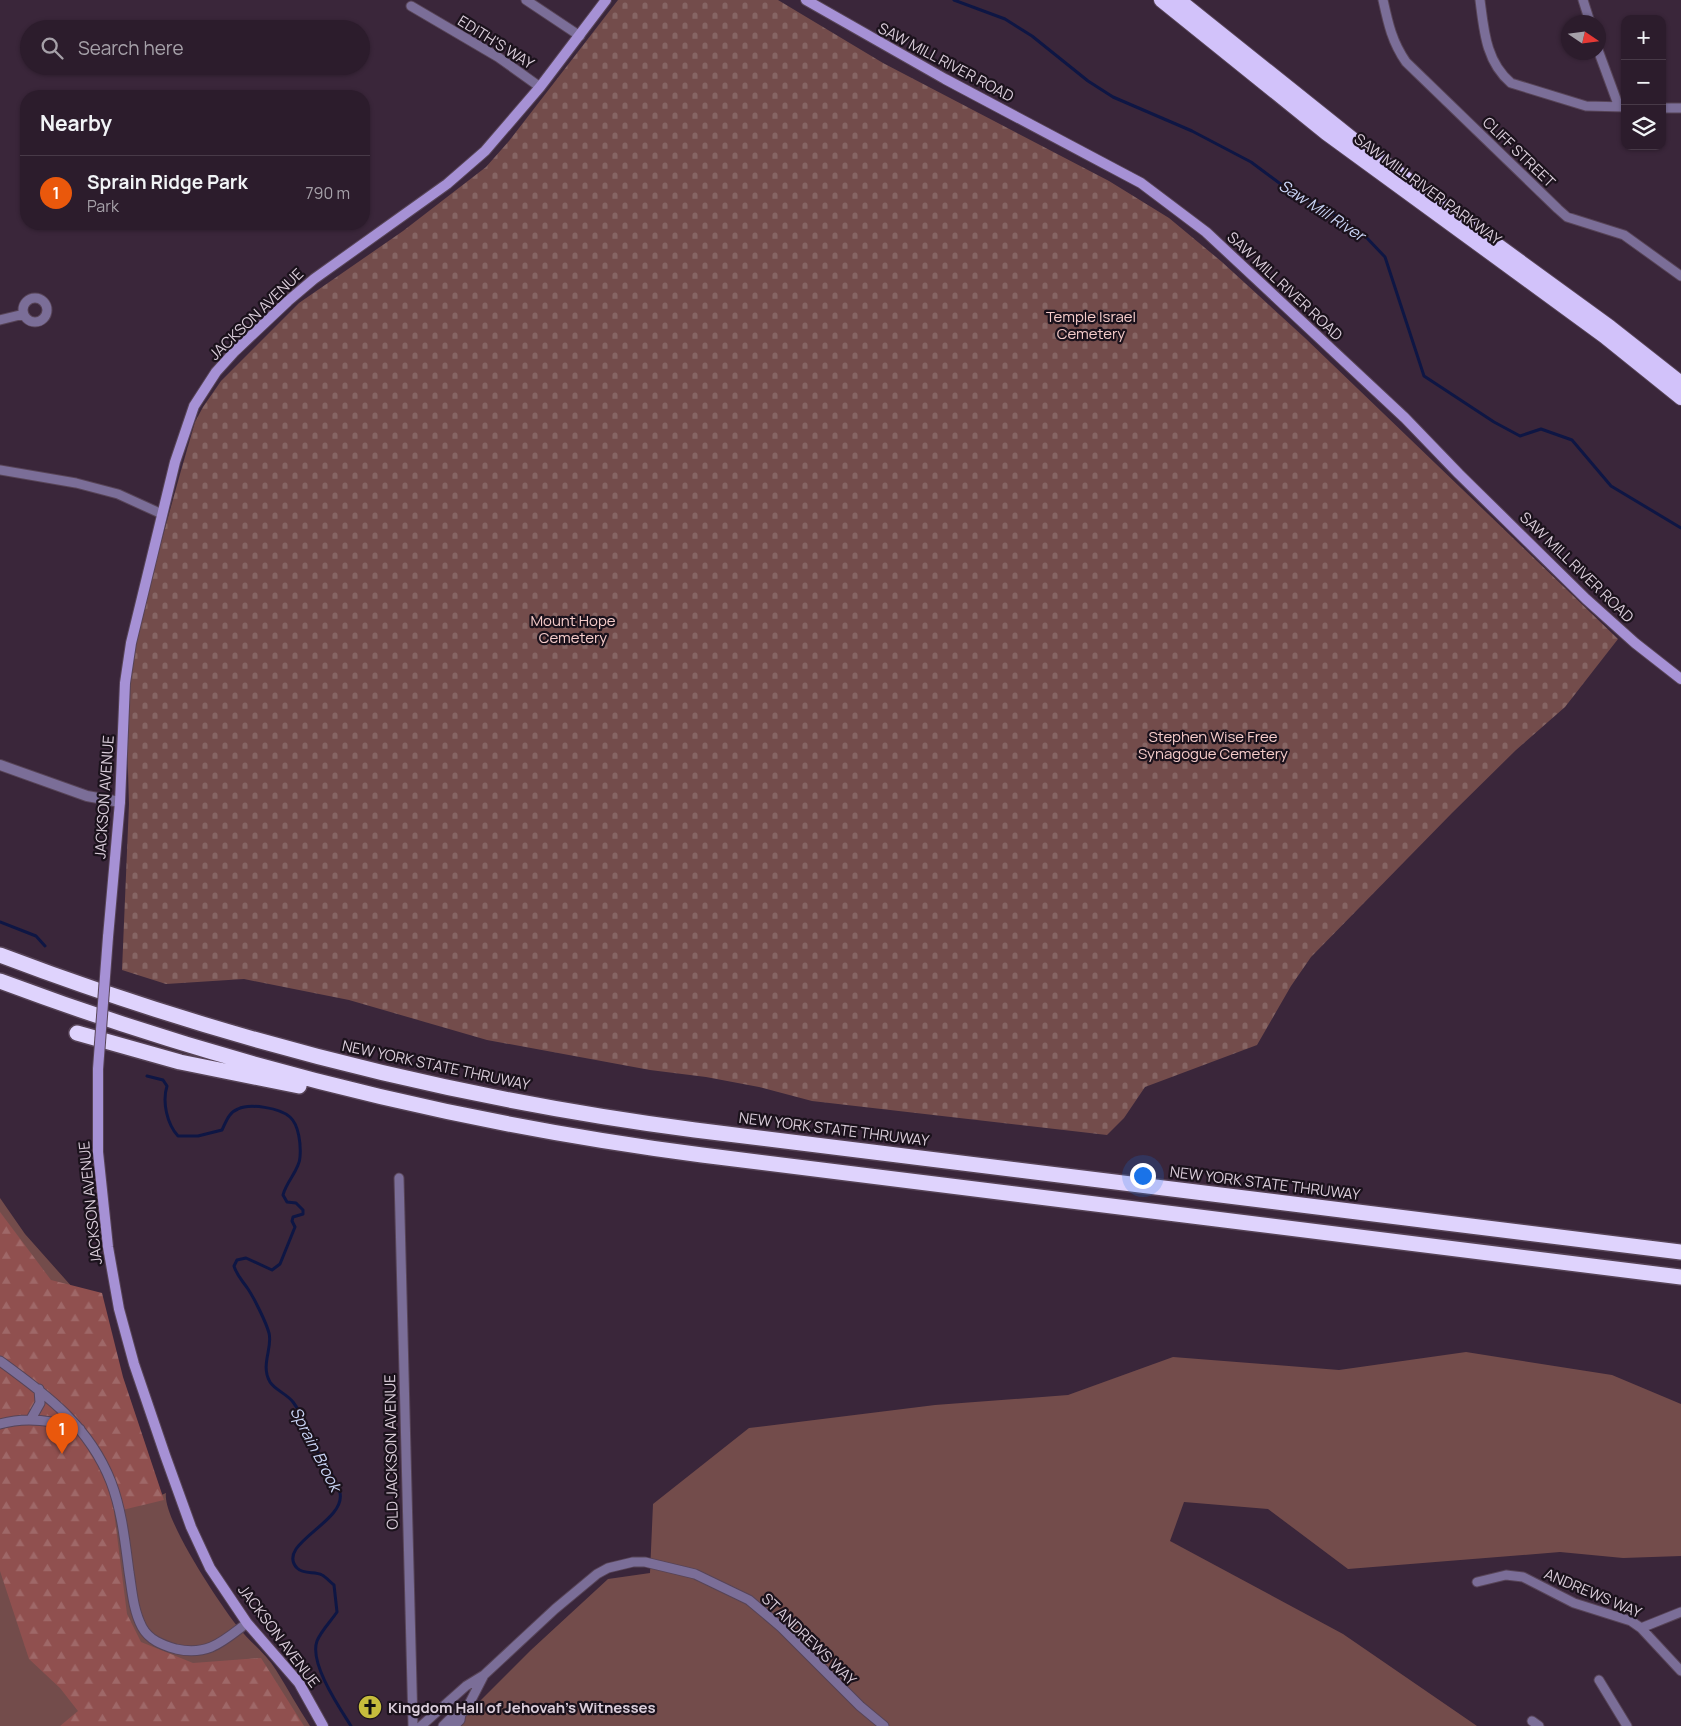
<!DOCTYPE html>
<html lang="en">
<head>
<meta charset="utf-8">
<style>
	:root { --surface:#2c1c2c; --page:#342534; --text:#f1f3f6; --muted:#a6a1a9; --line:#483a48; --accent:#ea580c }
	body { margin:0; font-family:Manrope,sans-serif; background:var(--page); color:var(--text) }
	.controls { position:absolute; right:15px; top:15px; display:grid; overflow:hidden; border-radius:10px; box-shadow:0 1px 4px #0004 }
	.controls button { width:45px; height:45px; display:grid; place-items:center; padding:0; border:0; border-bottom:1px solid var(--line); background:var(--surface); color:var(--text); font:25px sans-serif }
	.compass { position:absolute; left:1561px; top:15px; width:45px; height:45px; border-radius:50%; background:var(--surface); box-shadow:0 1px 4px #0004; rotate:103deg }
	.you { position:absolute; left:1142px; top:1175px; width:18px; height:18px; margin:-12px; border:4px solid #fff; border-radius:50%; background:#1a73e8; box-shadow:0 0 0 8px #1a73e833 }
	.badge { display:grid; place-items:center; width:32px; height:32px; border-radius:50%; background:var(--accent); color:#fff; font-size:16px; font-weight:700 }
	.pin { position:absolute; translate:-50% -41px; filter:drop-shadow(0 1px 2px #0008) }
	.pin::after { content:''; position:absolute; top:26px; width:18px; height:15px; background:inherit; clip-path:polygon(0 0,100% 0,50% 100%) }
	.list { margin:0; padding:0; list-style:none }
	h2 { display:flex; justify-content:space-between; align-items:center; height:65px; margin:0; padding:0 20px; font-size:21px }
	h2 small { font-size:16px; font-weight:400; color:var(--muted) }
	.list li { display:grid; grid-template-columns:32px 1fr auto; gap:15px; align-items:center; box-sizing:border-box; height:75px; padding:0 20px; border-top:1px solid var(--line) }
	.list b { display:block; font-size:19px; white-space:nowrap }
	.list p { margin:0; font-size:16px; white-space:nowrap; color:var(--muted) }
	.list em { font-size:16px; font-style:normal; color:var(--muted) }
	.icon { flex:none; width:28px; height:28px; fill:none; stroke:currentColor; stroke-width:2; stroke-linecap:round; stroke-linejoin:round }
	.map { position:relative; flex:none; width:1681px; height:1726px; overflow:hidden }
	.search { position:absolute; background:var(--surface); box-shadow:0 1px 4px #0004; left:20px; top:20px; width:350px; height:55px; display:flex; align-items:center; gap:12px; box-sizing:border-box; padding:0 18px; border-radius:28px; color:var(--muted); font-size:19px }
	.panel { position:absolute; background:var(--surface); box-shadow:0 1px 4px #0004; left:20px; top:90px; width:350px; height:140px; border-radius:20px }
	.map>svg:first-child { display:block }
</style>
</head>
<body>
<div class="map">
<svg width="1681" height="1726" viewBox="0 0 1681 1726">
	<defs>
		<pattern id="forest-firs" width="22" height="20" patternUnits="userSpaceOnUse" patternTransform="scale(1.25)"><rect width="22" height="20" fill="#90504f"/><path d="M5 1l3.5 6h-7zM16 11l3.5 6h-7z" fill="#9f6868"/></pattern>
		<pattern id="cemetery-stones" width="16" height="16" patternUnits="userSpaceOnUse" patternTransform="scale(1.25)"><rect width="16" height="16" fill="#734c4b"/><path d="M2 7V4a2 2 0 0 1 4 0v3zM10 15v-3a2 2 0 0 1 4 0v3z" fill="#866564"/></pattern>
	</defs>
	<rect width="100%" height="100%" fill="#3a263a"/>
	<!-- green -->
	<path fill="#734c4b" d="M0,1198L25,1234L73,1288L141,1504L166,1493C162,1518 221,1606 238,1627C250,1642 266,1654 276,1670C288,1689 298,1708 310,1726H0Z
		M1466,1352L1612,1375L1681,1404V1556L1623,1558L1560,1552L1348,1569L1268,1509L1184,1502L1170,1541L1343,1634L1477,1726H458V1723L531,1650L608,1579L650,1573L653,1504L749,1428L935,1405L1068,1395L1173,1357L1339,1370Z"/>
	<!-- forest -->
	<path fill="url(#forest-firs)" d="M0,1212L51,1280L102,1293L123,1377L164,1500L114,1512L127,1614L141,1642L193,1663L261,1658L304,1726H60L78,1711L60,1688L29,1659L0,1571Z"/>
	<!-- cemetery -->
	<path fill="url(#cemetery-stones)" d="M618,0H778L883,63L1109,181L1169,218L1222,262L1305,338L1618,639L1565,707L1516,750L1452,813L1311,957L1291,986L1257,1045L1145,1087L1124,1118L1107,1135L812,1101L759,1087L706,1077L650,1070L487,1040L349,1000L244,979L166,984L122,970L129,804L127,739L129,687L135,637L180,474L195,422L203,407L221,381L299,303L403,231L486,167L509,141Z"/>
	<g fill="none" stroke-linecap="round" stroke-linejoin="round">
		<!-- stream -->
		<path stroke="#0e1644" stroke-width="3" d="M954,0L1005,19L1032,36L1088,81L1113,97L1192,131L1251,162L1286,188L1326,209L1366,237L1385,257L1424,376L1494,422L1520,436L1541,429L1572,440L1611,486L1681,528
			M0,922L36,936L45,946
			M147,1076L163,1080L167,1086C162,1102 167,1124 178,1136H198L222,1130C226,1122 229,1112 238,1109C250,1103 280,1108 290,1117C299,1125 301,1145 300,1157C300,1169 286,1182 283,1195L287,1202L296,1203L303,1210V1214L293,1217L292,1221L295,1227L280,1264L272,1270L246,1258L237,1260L234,1266C237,1276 242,1280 248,1289C254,1298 266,1322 269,1333C273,1348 260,1365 270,1382C275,1390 287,1394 293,1402C303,1415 306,1428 313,1443C320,1459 336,1475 340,1493C346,1522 275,1544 297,1568C304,1575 315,1571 322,1575C326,1577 330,1582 334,1585L337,1612C331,1621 321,1631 317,1641C309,1663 339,1707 351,1726"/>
		<!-- minor casing -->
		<g stroke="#574457" stroke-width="11">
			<path id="minor" d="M526,0L580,36
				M1383,0C1388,23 1392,42 1406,62L1558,209L1567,217L1624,235L1681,276
				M1480,0C1484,31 1486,62 1511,83L1586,106L1625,107
				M1583,0L1590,22
				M411,6L498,57L540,87
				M1598,50L1619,107
				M1662,108H1681
				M23 310a12 12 0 1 1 24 0a12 12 0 1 1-24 0Z
				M0,320L24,314
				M0,470L76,483L118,494L162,514
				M399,1178L413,1726
				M0,1361C47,1395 89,1426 111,1482C122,1511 125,1542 129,1572C132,1590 133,1610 142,1627C149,1640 162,1645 176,1649C208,1656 222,1642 247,1623
				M31,1419L40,1403L39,1389
				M0,1424C27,1416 54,1421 80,1429
				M1477,1582L1506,1575L1523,1577L1574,1603L1631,1621L1641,1628L1681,1671
				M1641,1628L1681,1612
				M1599,1680L1627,1726
				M1532,1721L1539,1726
				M421,1726L466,1686L484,1675L555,1609L597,1574L608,1568L633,1562H645L695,1574L749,1600L781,1627L860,1706L884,1726
				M443,1726L455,1714H461L467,1708L484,1675
				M454,1726L460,1720L461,1714"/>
		</g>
		<!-- tertiary casing -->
		<g stroke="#574457" stroke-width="12">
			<path id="tertiary" d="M0,765L87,796L120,802"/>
		</g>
		<!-- secondary casing -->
		<g stroke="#574457" stroke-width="12">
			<path id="secondary" d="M806,0L945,79L1141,183L1206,232L1405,418L1459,474L1586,599L1635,643L1681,679
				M108,937L120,802L125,683L131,643L175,462L194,406L216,372L235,351L288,301L314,279L447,184L485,151L540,87L606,0
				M98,1069V1152L108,1247L119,1309L134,1364L165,1455L191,1527L210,1568L247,1623L299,1683L323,1726"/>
		</g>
		<!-- trunk casing -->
		<g stroke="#574457" stroke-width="16">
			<path id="trunk" d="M1161,0L1326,133L1604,336L1681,398
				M1179,0L1359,144L1610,327L1681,383"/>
		</g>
		<!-- motorway casing -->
		<g stroke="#574457" stroke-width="18">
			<path id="motorway" d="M0,955C224,1040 457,1099 695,1130L1681,1252
				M0,981C227,1066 462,1124 702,1155L1681,1277
				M77,1033L180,1062L299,1086"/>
		</g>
		<!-- minor -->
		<use href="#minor" stroke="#7b6e98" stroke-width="9"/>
		<!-- tertiary -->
		<use href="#tertiary" stroke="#7b6e98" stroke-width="10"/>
		<!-- secondary -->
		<use href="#secondary" stroke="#a691d5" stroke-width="10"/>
		<!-- trunk -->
		<use href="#trunk" stroke="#d2c2fa" stroke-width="14"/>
		<!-- motorway -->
		<use href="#motorway" stroke="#dfd3fd" stroke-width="15"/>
		<!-- secondary-bridge casing -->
		<g stroke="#574457" stroke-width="12" stroke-linecap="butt">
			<path id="secondary-bridge" d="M98,1069L108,937"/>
		</g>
		<!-- secondary-bridge -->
		<use href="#secondary-bridge" stroke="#a691d5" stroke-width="10"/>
	</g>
	<!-- icons -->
	<defs>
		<g id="church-disc" transform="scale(1.25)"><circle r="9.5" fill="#c6bc3c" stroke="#1b121c"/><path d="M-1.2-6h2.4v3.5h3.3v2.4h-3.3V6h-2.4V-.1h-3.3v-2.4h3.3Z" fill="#111"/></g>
	</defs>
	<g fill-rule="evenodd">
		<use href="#church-disc" x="370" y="1707"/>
	</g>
	<g text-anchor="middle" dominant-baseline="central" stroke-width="4.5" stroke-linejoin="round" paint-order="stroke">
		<!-- street labels -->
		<g font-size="15" fill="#dacdda" stroke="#1b121c">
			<text transform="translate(496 42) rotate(32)">EDITH'S WAY</text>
			<text transform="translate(946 62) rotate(28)">SAW MILL RIVER ROAD</text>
			<text transform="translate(1519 152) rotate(44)">CLIFF STREET</text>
			<text transform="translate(1428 189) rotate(36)">SAW MILL RIVER PARKWAY</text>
			<text transform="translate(1285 286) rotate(43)">SAW MILL RIVER ROAD</text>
			<text transform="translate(256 314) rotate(-44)">JACKSON AVENUE</text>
			<text transform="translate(1577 567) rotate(44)">SAW MILL RIVER ROAD</text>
			<text transform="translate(104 797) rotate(-86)">JACKSON AVENUE</text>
			<text transform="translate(436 1065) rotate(12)">NEW YORK STATE THRUWAY</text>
			<text transform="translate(834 1129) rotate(7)">NEW YORK STATE THRUWAY</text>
			<text transform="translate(1265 1183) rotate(7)">NEW YORK STATE THRUWAY</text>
			<text transform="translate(90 1203) rotate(-96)">JACKSON AVENUE</text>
			<text transform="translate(391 1452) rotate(-91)">OLD JACKSON AVENUE</text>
			<text transform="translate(1593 1593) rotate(23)">ANDREWS WAY</text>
			<text transform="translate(279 1636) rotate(53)">JACKSON AVENUE</text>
			<text transform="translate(809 1639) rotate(44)">ST ANDREWS WAY</text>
		</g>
		<!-- park labels -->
		<g font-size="15" fill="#f5ccca" stroke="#1b121c">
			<text x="1091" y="316">Temple Israel<tspan x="1091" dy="17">Cemetery</tspan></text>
			<text x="573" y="620">Mount Hope<tspan x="573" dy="17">Cemetery</tspan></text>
			<text x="1213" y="736">Stephen Wise Free<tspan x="1213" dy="17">Synagogue Cemetery</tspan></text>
		</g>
		<!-- poi labels -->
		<g font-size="15" font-weight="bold" fill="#dacdda" stroke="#1b121c" text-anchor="start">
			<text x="388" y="1707">Kingdom Hall of Jehovah’s Witnesses</text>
		</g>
		<!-- water labels -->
		<g font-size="16" font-style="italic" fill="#c9d4f5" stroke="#1b121c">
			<text transform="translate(1322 210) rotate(33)">Saw Mill River</text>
			<text transform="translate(316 1449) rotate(63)">Sprain Brook</text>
		</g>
	</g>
</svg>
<div class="controls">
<button>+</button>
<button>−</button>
<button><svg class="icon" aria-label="layers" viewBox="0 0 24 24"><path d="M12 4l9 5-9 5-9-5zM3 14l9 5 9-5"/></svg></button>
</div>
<svg class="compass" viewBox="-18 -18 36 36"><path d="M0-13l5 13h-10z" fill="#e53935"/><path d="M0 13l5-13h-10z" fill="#a6a1a9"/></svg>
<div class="you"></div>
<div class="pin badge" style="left:62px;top:1454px">1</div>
<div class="search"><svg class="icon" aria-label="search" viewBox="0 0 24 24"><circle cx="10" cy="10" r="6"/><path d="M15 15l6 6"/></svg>Search here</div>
<section class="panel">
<h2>Nearby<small></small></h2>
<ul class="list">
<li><span class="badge">1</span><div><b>Sprain Ridge Park</b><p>Park</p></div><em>790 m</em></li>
</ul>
</section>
</div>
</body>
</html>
